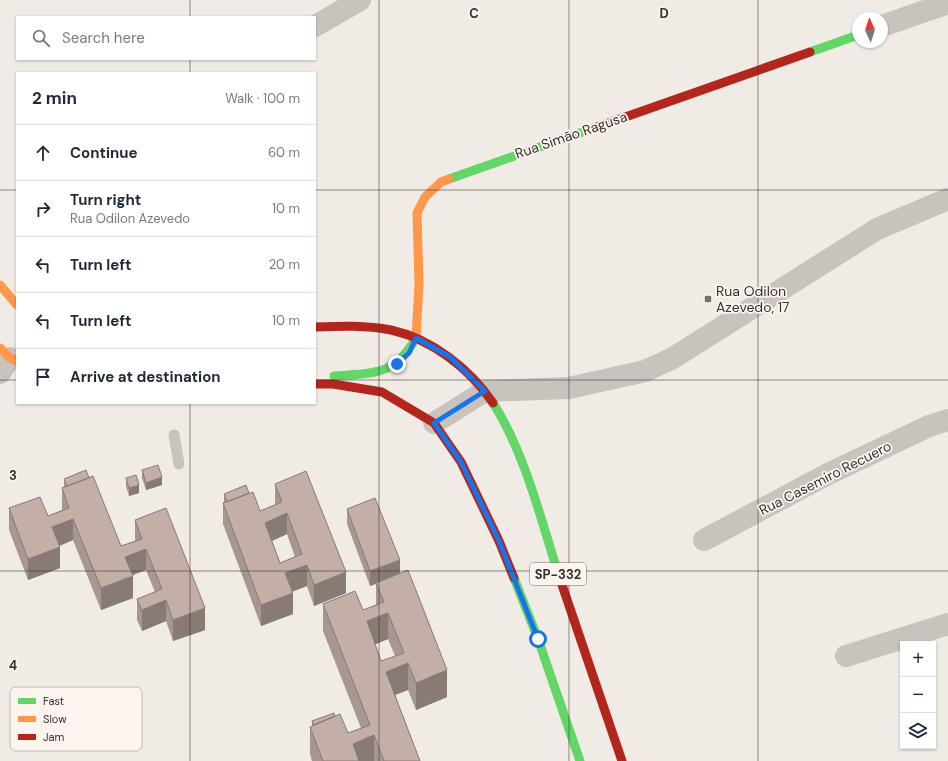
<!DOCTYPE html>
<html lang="en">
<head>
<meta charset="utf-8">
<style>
	:root { --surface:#fff; --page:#f6f6f7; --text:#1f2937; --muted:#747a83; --line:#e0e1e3 }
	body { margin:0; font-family:"DM Sans",sans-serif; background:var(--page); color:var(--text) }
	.controls { position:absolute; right:12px; bottom:12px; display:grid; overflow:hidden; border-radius:0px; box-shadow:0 1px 3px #0004 }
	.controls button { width:36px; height:36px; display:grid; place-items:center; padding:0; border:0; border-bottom:1px solid var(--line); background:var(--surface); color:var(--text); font:20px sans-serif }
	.compass { position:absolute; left:852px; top:12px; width:36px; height:36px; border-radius:50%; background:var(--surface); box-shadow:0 1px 3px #0004; rotate:357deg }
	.stop { position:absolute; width:12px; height:12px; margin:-9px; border:3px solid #1a73e8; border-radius:50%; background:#fff }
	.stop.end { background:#1a73e8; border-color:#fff; box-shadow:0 1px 4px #0008 }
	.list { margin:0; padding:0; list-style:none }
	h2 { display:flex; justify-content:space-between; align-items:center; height:52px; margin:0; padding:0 16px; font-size:17px }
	h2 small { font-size:13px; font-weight:400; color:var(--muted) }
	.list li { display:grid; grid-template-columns:26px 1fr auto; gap:12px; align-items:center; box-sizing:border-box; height:56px; padding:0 16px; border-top:1px solid var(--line) }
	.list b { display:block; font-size:15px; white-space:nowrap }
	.list p { margin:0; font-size:13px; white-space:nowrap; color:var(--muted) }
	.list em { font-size:13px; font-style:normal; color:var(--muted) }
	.icon { flex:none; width:22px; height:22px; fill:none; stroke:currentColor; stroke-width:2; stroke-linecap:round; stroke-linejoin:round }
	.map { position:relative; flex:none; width:948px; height:761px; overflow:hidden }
	.search { position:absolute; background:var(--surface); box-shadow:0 1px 3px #0004; left:16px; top:16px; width:300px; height:44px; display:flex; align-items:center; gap:10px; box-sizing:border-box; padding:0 14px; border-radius:0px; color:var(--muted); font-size:15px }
	.panel { position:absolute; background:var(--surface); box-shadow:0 1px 3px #0004; left:16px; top:72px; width:300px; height:332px; border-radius:0px }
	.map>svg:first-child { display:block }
</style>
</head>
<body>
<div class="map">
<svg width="948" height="761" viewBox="0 0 948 761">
	<rect width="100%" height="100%" fill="#f0ebe5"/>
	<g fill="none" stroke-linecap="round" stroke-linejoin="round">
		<!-- lane -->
		<path stroke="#c9c3be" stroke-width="11" d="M174,435L179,464"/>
		<!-- street -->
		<path stroke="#c9c3be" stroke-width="22" d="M315,26L360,0
			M882,26L948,3
			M0,373L10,358
			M434,423L485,391L569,388L645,371L673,358L877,229L948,199
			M704,540L826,475L929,426L948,420
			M846,656L948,624"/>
		<!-- fast -->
		<path stroke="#63d668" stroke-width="9" d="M810,52L858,35
			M449,179L594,128
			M334,376C374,373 394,376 416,338
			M493,403C525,453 541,520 559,576
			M514,578L538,639L580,761"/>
		<!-- slow -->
		<path stroke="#ff974d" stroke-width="9" d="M0,285L17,305
			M416,338L419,284L417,213L425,197L441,182L449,179
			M0,348L10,358L17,361"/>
		<!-- jam -->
		<path stroke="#b3261e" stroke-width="9" d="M594,128L810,52
			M315,327C340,326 366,325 391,330C432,339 470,369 493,403
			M315,384H333L382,392L434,423L461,462L499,541L514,578
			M559,576L622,761"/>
	</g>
	<!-- wall -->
	<path fill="#a89690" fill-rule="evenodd" d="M142,470L162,485L146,490L142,478Z
		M89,478L121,546L135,541V520L205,630L173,641L166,621L142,631L137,620V599L155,592L146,570L132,575L133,598L101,610L73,540L59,546L60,568L28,580L9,530V508L48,516L62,510V488L64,487V479Z
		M126,478L139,493L129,496L126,486Z
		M275,484L346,593L314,606L307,586L292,592L293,614L261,626L223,524V503H224V494L249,493L260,511L275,505ZM287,534L295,557L280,563L272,541Z
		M347,509L400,573L447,697L416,710L408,690L395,695L420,761H312L310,754V727L312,726V721L335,716L348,733L361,728L323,631V604L363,610L376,605V584L370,586L347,524ZM388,639L395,656L381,661L375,644Z"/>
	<!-- shaded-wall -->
	<path fill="#887a75" d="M162,477V485L146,490V483Z
		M139,485V493L129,496V488Z
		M287,513V534L265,544V523Z
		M73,519V540L52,549V527Z
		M60,547V568L28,580V559Z
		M146,549V570L125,578V557Z
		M400,560V575L370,586V571Z
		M307,565V586L285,594V573Z
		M346,572V593L314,606V585Z
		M133,576V598L101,610V588Z
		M293,593V614L261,626V605Z
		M166,600V621L142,631V610Z
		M205,608V630L173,641V620Z
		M388,613V639L367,648V621Z
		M408,663V690L386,698V672Z
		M447,670V697L416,710V683Z
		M374,735V761H353V744Z"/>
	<!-- building -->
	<path fill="#c3afa7" stroke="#887a75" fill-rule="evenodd" d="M158,465L162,477L146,483L142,470Z
		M86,470L89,478L67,486L64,479Z
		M306,471L346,572L314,585L307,565L285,573L293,593L261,605L223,503L253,492L260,511L282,502L275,484ZM287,513L302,554L280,563L265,523Z
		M136,475L139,485L129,488L126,478Z
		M93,476L121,546L142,539L135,520L166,508L205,608L173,620L166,600L142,610L137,599L162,589L146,549L125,557L133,576L101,588L73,519L52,527L60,547L28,559L9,508L40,497L48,516L69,508L62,488Z
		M246,485L249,493L227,502L224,494Z
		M375,498L400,560L370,571L347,509Z
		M408,570L447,670L416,683L408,663L386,672L420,761H384L374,735L353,744L359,761H323L310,727L340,714L348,733L370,725L323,604L355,591L363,610L384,602L376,583ZM388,613L404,653L381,661L367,621Z
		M334,713L335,716L313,725L312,721Z"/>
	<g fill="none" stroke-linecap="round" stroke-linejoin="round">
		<!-- route -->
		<path stroke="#1a73e8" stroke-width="5" d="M397,364L409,353L416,338L450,357L485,391L434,423L461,462L499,541L538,639"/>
	</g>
	<!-- grid -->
	<path fill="none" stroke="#3b302b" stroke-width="1" stroke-opacity="0.55" d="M190,0V17M379,0V761M569,0V761M758,0V761M190,59V73M0,190H17M315,190H948M0,380H17M315,380H948M190,403V761M0,571H948"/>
	<!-- markers -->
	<rect fill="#7a716c" stroke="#fbf5ee" stroke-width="1.5" x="704" y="295" width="8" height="8" rx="2"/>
	<g text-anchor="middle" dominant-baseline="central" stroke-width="3.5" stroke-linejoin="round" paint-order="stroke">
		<!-- shield labels -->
		<rect fill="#fbf5ee" stroke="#756b66" stroke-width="1" x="530" y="563" width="56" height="22" rx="3"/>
		<g font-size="13" font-weight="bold" fill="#3b302b">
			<text x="558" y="574">SP-332</text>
		</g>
		<!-- street labels -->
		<g font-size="14" fill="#3b302b" stroke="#fbf5ee">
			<text transform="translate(571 135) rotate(-19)">Rua Simão Ragusa</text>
			<text transform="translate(825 478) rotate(-27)">Rua Casemiro Recuero</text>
		</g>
		<!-- poi labels -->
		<g font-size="14" fill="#3b302b" stroke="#fbf5ee" text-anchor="start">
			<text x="716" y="291">Rua Odilon<tspan x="716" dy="16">Azevedo, 17</tspan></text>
		</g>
	</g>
	<!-- legend -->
	<rect x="10" y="687" width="132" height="64" rx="6" fill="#fbf5ee" stroke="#c1bab4" stroke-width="1"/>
	<rect x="18" y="698" width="18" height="6" fill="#63d668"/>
	<rect x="18" y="716" width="18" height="6" fill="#ff974d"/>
	<rect x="18" y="734" width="18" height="6" fill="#b3261e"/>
	<g font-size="11" fill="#3b302b">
		<text x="43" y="705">Fast</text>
		<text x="43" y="723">Slow</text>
		<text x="43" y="741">Jam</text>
	</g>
	<g font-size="13" text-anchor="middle" font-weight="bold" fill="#3b302b" stroke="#fbf5ee" stroke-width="3.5" stroke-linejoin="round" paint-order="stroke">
		<text x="474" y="18">C</text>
		<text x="664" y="18">D</text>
		<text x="13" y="480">3</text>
		<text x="13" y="670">4</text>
	</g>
</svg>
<div class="controls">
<button>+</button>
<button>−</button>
<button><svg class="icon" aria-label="layers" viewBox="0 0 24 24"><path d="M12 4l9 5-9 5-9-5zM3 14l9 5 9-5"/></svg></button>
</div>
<svg class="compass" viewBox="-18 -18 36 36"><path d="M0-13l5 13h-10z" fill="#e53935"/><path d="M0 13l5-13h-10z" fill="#747a83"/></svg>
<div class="stop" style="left:538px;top:639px"></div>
<div class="stop end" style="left:397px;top:364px"></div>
<div class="search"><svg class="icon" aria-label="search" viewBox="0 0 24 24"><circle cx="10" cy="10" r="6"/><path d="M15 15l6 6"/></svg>Search here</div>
<section class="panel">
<h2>2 min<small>Walk · 100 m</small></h2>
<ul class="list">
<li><svg class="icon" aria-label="ahead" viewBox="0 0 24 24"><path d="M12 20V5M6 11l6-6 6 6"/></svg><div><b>Continue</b></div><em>60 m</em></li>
<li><svg class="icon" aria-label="right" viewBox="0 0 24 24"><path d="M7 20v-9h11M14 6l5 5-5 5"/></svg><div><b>Turn right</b><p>Rua Odilon Azevedo</p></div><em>10 m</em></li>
<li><svg class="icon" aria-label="left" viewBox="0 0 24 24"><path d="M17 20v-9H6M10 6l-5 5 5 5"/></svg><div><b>Turn left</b></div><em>20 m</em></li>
<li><svg class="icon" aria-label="left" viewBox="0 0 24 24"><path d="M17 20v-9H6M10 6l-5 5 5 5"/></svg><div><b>Turn left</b></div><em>10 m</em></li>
<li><svg class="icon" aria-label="arrive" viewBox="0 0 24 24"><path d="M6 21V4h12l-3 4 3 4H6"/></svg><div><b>Arrive at destination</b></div></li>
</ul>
</section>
</div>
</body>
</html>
